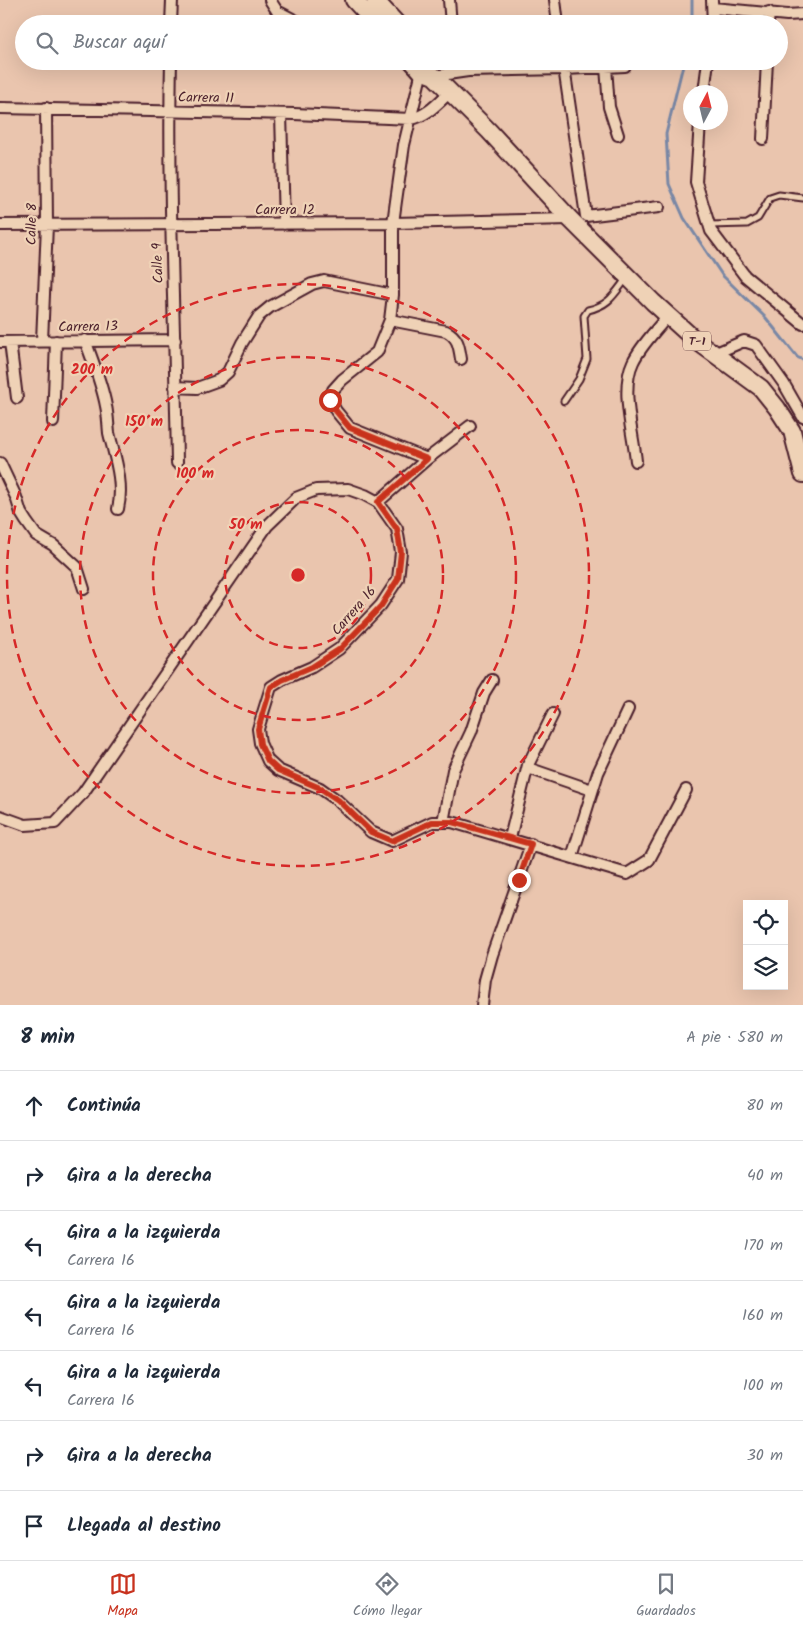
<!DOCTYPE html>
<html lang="es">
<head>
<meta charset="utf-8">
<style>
	:root { --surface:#fff; --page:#f6f6f7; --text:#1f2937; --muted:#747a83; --line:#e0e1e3; --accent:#c8321e }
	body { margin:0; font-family:Kalam,sans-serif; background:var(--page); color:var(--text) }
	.controls { position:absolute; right:15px; bottom:15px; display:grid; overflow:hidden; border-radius:0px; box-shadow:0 5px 20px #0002 }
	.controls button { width:45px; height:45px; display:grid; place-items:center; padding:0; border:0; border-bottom:1px solid var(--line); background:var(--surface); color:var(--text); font:25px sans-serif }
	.compass { position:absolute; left:683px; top:85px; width:45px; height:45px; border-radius:50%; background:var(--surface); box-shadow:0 5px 20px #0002; rotate:7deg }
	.stop { position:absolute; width:15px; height:15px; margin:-11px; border:4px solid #c8321e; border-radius:50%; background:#fff }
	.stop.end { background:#c8321e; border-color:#fff; box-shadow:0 1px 5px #0008 }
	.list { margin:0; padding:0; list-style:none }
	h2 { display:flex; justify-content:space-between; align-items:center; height:65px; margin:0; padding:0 20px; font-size:21px }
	h2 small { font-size:16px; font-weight:400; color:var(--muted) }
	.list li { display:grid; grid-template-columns:32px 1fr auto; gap:15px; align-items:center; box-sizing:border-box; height:70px; padding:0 20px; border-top:1px solid var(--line) }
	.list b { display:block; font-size:19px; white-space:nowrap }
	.list p { margin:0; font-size:16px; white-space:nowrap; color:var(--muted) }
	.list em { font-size:16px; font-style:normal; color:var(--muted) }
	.icon { flex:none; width:28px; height:28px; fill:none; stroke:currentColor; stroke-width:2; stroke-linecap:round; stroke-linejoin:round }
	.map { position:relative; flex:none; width:803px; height:1005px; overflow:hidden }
	.search { position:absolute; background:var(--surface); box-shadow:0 5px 20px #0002; left:15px; right:15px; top:15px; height:55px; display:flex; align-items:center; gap:12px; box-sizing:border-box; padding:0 18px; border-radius:28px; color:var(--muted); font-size:19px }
	.sheet { height:555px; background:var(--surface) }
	nav { display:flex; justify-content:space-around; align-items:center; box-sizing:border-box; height:70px; border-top:1px solid var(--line); background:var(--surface); font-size:14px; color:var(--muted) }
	nav a { display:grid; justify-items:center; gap:2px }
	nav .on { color:var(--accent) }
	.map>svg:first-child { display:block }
</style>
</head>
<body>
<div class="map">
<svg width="803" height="1005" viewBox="0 0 803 1005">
	<rect width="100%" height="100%" fill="#eac5ae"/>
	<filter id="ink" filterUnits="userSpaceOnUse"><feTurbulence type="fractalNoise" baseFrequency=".02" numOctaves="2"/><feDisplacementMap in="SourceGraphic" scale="10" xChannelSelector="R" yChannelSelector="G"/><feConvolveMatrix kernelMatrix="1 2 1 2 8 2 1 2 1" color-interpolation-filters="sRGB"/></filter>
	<g filter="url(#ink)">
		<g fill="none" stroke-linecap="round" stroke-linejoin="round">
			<!-- stream -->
			<path stroke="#7987a5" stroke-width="3" d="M692,0V24
				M684,61L666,134L669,184L684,218L722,275L766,318L797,357L803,360"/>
			<!-- service casing -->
			<g stroke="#4a1f2b" stroke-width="9">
				<path id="service" d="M709,225L747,224L758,218L770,198L779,195L803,198
					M564,401L579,379L587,359L584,316L588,310C609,305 613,296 626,279"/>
			</g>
			<!-- minor casing -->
			<g stroke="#4a1f2b" stroke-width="14">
				<path id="minor" d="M270,0L277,11L302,24
					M449,0L451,24
					M555,0L558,24
					M712,0L713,24
					M713,8L787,15L803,14
					M171,24L172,0
					M768,24L769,12
					M171,61C168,195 175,329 177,463
					M563,61L586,216
					M606,67L609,107L618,135
					M421,71L420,79L404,145L396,201L393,223V295L390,320L377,352L342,380L333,390L330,400L336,411L350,428L427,459
					M450,73V61
					M434,76L468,71L565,69L625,66
					M704,92L708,61
					M0,108L294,114L411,119C427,116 438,103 450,92
					M281,114L284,224
					M700,122L696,182L711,231L745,276L803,324
					M763,139L767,61
					M586,216L659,207
					M0,225L393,223L570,219
					M390,320L446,331C458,337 459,346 461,359
					M85,340C93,362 102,384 106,406C108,415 108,424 109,433C115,458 124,483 118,509
					M42,341L47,225L46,108
					M0,342L175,340
					M10,342L17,398
					M716,353L744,341L756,345L784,384L803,417
					M175,387L197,388L219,380L228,372L242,343L259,316L270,307L312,284L324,281L393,295
					M53,422L56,341
					M636,461C633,432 620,389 633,362C641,345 657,330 668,315
					M0,463L16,497L21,513L26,521L36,535L53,545L77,567L84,589
					M378,502L427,459L470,426
					M528,768L592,790
					M0,816L25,825L55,823L83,793L267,526L296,498L316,490L348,489L365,495L378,502L397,529L401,552L398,579L381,605L339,649L312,667L282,680L271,687L258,729L260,743L268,761L278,770L320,788L337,800L371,832L392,841L432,822H452L627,874L649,860L686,790
					M443,822L453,770L471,732L484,693L492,680
					M510,838L528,765L553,714
					M572,857L598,773L628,709
					M482,1005L485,980L492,955L531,844"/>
			</g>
			<!-- trunk casing -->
			<g stroke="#4a1f2b" stroke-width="20">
				<path id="trunk" d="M354,0L376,24
					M375,0L397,24
					M412,61L421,71L434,76L489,131L570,219L653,302L694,339L761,388L777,408L792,431L803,474"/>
			</g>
			<!-- service -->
			<use href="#service" stroke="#efd2b6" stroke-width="5"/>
			<!-- minor -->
			<use href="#minor" stroke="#efd2b6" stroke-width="10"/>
			<!-- trunk -->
			<use href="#trunk" stroke="#efd2b6" stroke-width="16"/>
		</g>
	</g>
	<g fill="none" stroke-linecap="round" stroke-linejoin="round" filter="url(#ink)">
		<!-- route -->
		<path stroke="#c8321e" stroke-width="6" d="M330,400L336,411L350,428L427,459L378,502L397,529L401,552L398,579L381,606L340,649L312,667L282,680L271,687L258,729L260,744L268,761L278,770L320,788L338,800L371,832L392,841L432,822H452L531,844L519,880"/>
	</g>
	<!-- distance rings -->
	<g fill="none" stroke="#d62828" stroke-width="2.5" stroke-dasharray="9 6">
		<circle cx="298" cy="575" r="73"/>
		<circle cx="298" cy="575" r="145"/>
		<circle cx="298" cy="575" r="218"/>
		<circle cx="298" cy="575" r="291"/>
	</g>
	<g text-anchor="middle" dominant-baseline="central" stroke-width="4.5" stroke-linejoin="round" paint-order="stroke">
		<!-- shield labels -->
		<rect fill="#efd2b6" stroke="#7c5555" stroke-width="1" x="683" y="331.5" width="28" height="19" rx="4"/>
		<g font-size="12" font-weight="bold" fill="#4a1f2b">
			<text x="697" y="341">T-1</text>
		</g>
		<!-- street labels -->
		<g font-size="14" fill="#4a1f2b" stroke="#efd2b6">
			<text transform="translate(206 98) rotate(1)">Carrera 11</text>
			<text x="285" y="210">Carrera 12</text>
			<text transform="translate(32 224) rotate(-89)">Calle 8</text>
			<text transform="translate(158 263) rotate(-92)">Calle 9</text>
			<text transform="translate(88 327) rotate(-1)">Carrera 13</text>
			<text transform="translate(354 611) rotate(-49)">Carrera 16</text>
		</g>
	</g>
	<circle cx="298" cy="575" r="8" fill="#d62828" stroke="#efd2b6" stroke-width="2.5"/>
	<g font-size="15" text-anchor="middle" font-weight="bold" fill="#d62828" stroke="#efd2b6" stroke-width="4.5" stroke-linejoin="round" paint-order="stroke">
		<text x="92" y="374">200 m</text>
		<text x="144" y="426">150 m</text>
		<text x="195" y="478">100 m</text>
		<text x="246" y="529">50 m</text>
	</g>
</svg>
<div class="controls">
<button><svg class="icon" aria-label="locate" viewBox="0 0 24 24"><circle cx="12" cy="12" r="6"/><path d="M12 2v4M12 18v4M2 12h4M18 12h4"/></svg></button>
<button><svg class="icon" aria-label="layers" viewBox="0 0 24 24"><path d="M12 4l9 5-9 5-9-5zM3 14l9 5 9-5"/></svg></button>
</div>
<svg class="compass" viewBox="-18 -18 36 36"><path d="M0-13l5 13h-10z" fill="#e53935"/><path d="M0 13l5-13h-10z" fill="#747a83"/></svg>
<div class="stop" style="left:330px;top:400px"></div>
<div class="stop end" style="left:519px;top:880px"></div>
<div class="search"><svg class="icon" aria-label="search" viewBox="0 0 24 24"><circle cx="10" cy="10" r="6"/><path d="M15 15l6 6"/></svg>Buscar aquí</div>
</div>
<section class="sheet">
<h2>8 min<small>A pie · 580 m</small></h2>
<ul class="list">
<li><svg class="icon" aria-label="ahead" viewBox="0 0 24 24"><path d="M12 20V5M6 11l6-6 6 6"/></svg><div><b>Continúa</b></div><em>80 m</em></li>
<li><svg class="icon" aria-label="right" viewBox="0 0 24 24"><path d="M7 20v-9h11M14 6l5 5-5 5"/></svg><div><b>Gira a la derecha</b></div><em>40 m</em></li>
<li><svg class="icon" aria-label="left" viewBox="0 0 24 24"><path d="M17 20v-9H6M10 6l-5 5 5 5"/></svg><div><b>Gira a la izquierda</b><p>Carrera 16</p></div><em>170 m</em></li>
<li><svg class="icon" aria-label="left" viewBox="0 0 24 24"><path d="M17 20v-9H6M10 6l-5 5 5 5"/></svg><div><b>Gira a la izquierda</b><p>Carrera 16</p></div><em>160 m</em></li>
<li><svg class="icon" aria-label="left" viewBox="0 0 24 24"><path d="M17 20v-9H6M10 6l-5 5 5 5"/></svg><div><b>Gira a la izquierda</b><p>Carrera 16</p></div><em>100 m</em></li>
<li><svg class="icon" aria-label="right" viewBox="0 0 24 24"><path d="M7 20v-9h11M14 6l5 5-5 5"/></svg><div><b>Gira a la derecha</b></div><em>30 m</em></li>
<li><svg class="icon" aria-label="arrive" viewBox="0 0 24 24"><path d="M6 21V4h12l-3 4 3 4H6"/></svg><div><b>Llegada al destino</b></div></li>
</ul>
</section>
<nav>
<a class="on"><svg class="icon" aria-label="map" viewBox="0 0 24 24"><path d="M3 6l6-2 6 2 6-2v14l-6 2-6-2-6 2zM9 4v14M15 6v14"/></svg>Mapa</a>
<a><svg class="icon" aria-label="directions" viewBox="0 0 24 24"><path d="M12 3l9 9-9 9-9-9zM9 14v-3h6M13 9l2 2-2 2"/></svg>Cómo llegar</a>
<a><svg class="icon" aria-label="saved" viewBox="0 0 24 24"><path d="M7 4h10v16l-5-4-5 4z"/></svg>Guardados</a>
</nav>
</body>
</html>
